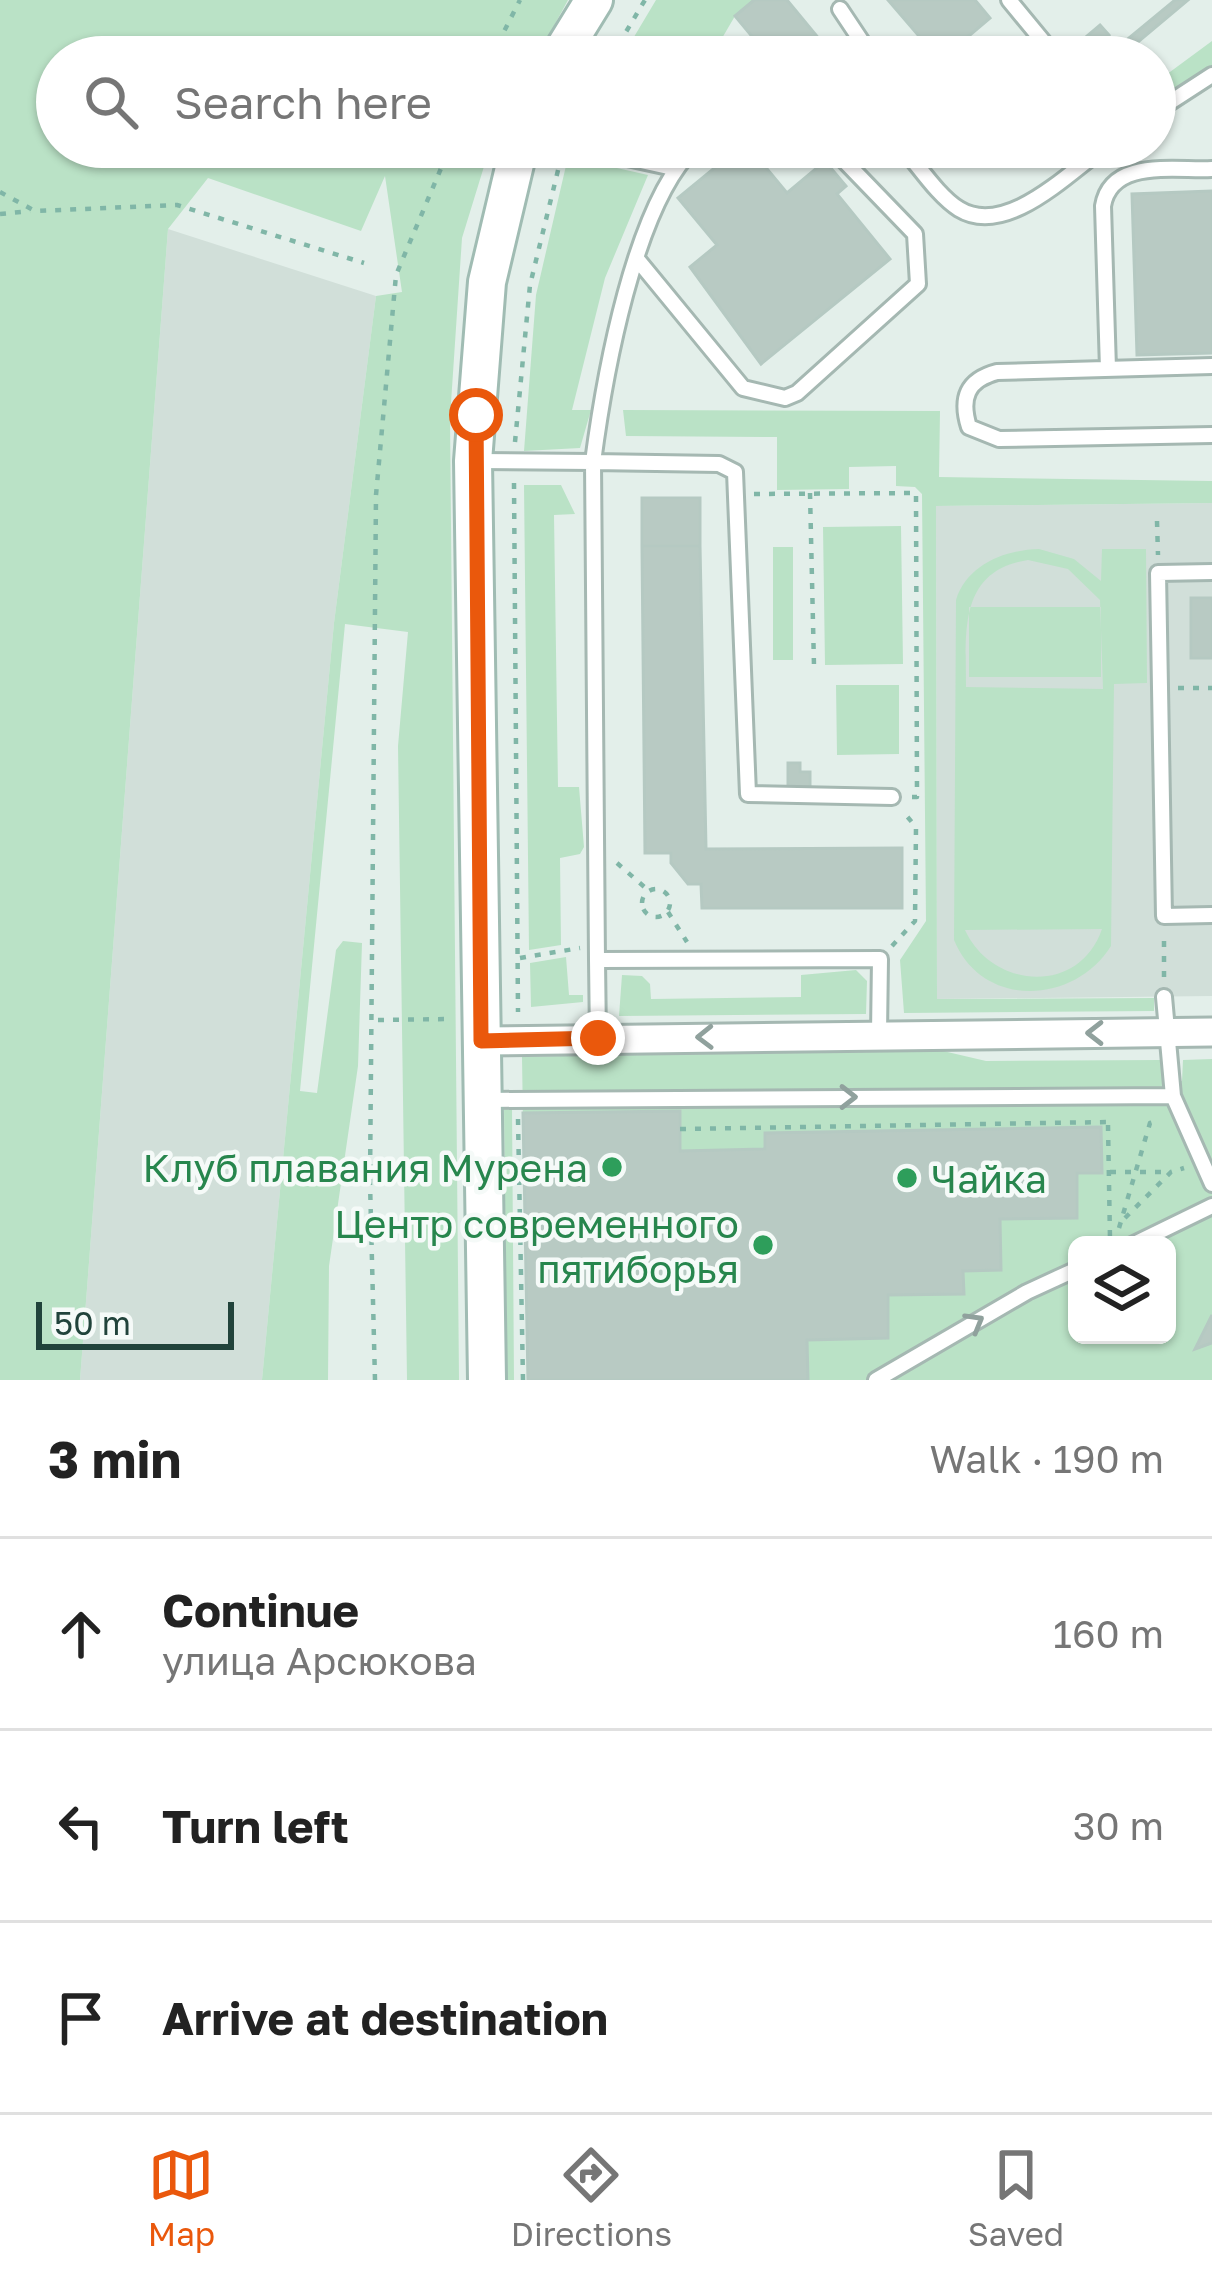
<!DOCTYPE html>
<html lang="en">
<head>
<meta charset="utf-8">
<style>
	:root { --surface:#fff; --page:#f6f6f6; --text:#222; --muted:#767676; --line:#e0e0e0; --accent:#ea580c }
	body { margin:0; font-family:"Golos Text",sans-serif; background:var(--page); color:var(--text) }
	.controls { position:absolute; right:36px; bottom:36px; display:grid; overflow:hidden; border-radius:18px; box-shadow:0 3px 9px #0004 }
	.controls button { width:108px; height:108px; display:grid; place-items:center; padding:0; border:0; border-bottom:3px solid var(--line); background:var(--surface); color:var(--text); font:60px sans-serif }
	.scale { position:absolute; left:36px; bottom:30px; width:198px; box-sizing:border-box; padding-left:12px; border:6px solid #21433b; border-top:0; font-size:33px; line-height:42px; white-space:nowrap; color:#21433b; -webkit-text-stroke:9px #f5faf8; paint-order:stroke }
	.stop { position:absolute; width:36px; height:36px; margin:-27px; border:9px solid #ea580c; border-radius:50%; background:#fff }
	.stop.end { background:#ea580c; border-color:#fff; box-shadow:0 3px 12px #0008 }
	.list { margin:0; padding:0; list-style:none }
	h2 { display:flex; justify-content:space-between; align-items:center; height:156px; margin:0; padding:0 48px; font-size:51px }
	h2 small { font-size:39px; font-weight:400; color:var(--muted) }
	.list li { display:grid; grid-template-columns:78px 1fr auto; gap:36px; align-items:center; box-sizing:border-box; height:192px; padding:0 48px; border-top:3px solid var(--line) }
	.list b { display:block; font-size:45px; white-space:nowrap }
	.list p { margin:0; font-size:39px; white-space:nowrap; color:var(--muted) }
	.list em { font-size:39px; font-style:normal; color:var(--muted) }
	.icon { flex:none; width:66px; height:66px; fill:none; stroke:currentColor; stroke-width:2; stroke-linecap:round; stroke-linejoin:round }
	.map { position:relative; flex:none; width:1212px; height:1380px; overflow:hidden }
	.search { position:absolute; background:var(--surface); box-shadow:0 3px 9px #0004; left:36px; right:36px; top:36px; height:132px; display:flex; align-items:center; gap:30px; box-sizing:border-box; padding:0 42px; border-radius:66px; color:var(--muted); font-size:45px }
	.sheet { height:732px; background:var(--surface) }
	nav { display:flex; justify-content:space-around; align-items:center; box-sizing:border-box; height:168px; border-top:3px solid var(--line); background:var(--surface); font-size:33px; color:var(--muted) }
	nav a { display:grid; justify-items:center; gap:6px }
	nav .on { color:var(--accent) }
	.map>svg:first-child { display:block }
</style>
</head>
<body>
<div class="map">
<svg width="1212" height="1380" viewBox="0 0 1212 1380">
	<rect width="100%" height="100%" fill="#e3efea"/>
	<!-- built -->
	<path fill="#d1dfd9" d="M168,229L376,296L334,623L262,1380H80Z
		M1212,503V996L937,999L936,506Z"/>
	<!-- green -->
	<path fill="#bae2c6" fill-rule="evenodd" d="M0,0H568L537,57H57V147H490L462,238L450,418L459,1380H407L398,746L408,632L345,624L300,1091L317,1093L336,950L343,941L362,943L358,1066L329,1266L328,1380H262L334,623L376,296L402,292L385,176L361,231L208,178L168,229L80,1380H0Z
		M656,0H754L735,16L711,57H622Z
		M1212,41V69L1155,98V83Z
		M568,157L648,175L605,278L572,410H591L580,448L524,451L536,295Z
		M623,410L940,411L939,477L1212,481V503L936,506L937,999L1154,998V1011L904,1013L900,960L926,921L922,494L915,487L896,486V466L849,467V489L777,490V437L626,436Z
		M524,485H561L575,514L554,515L558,787H579L584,847L580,854L560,858L561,945L529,950Z
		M901,526L903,664L825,665L823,527Z
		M773,547H793V660H773Z
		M1039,549L1074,559L1101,581L1102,549H1146L1147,683L1114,684L1111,946C1075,1004 983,1010 954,940L956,600C967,565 1004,550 1039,549ZM1028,560L1068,569L1100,600L1103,689L966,687C966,632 958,571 1028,560ZM1102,929C1079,996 992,989 965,930Z
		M969,607H1101V677H969Z
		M836,685H899V754L837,755Z
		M566,957L569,995H583V1002L531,1007L530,963Z
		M856,970L867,981L866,1014L619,1016L622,975L642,976L650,984L651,999L801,997V975Z
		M926,1047L986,1061L1161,1060L1164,1082L1182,1081L1183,1060L1212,1059V1380H527L522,1057ZM1077,1245H1167V1335H1077Z
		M512,1107L514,1380H507L504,1108Z"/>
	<!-- building -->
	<path fill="#b8cac3" stroke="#b5c9c2" stroke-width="3" d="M754,0H787L825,46L811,57H769L735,16Z
		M888,0H975L990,18L944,57H937Z
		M1175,0H1188L1120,57H1106Z
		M1100,25L1109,35L1081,57L1073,48Z
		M740,147H749L787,193L825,161L846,186L837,194L890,259L761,364L690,267L717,245L678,198Z
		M1212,191V353L1137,355L1132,194Z
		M642,498H700V546H642Z
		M642,546H700L706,849L902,848V908H702L701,884H688L671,863V853H645Z
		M1191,598H1212V658H1191Z
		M788,763H800V772H810V792H788Z
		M680,1111V1151L765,1149V1133L1101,1127L1102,1173H1077V1218L1000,1219L1001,1270L963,1271L964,1294L888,1295V1338L807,1340L808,1380H528L523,1113Z
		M1212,1315V1343L1195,1349Z"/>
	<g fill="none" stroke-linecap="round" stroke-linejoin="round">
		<!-- lane casing -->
		<g stroke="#a5b8b2" stroke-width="20">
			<path id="lane" d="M1009,0L1056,57
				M840,9L872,57
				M1155,112L1212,75
				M577,147L673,168
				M902,147C919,166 938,196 959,209C1006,238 1068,173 1105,147
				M637,259L743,388L785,398L797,393L918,284L915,234L831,147
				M1212,366L997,372C967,380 960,398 969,427L999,439L1212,435
				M1108,369L1103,206C1111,158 1175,171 1212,169
				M478,461L593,462C604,378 634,204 695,147
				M1212,572L1158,573L1164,916L1212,915
				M597,960L598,1038
				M1164,997L1173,1096L1212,1184
				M879,1034L880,959L597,960L593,462L719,464L735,472L748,794L892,797
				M487,1100L1173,1096
				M1132,1245L1212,1206
				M876,1380L1027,1292L1077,1269"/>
		</g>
		<!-- street casing -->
		<g stroke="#a5b8b2" stroke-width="33">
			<path id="street" d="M481,1041L1212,1032"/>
		</g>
		<!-- secondary casing -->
		<g stroke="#a0bcb3" stroke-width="42">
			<path id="secondary" d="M559,57L594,0
				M487,1380L473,461L487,282L519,147"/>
		</g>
		<!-- path -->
		<path stroke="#80b6a7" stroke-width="4.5" stroke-dasharray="6 9" stroke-linecap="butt" d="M491,57L520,0
			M611,57L645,0
			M0,192L35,211L177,205L364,263
			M0,214L30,211
			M515,442L530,285L561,158
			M514,483L518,1012
			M810,493L814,666
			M754,494L916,493L917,797H909
			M1157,521L1158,555
			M1178,688H1212
			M617,863L649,891
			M642 903a14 14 0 1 1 28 0a14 14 0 1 1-28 0Z
			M668,912L687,942
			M892,946L915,921L916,827L905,814
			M520,958L580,948
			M1164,977V934
			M378,1020L450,1019
			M518,1119L523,1380
			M1108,1125L1110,1239
			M680,1129L1108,1122
			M1110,1172H1171
			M1125,1218L1171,1172L1184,1168
			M1119,1228L1150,1123L1160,1120
			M375,1380L370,1182L376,495L396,275L450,147"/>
		<!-- lane -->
		<use href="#lane" stroke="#fff" stroke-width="14"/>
		<!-- street -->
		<use href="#street" stroke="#fff" stroke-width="27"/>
		<!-- secondary -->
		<use href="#secondary" stroke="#fff" stroke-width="36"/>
	</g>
	<!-- one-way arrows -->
	<defs><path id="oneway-chevron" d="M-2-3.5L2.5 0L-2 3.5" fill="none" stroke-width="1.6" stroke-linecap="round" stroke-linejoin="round" transform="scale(3)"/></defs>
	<g stroke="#90a19d">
		<use href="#oneway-chevron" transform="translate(1095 1033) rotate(180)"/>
		<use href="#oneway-chevron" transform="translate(705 1037) rotate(179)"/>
		<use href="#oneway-chevron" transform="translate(848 1097)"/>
		<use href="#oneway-chevron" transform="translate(975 1322) rotate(-30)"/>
	</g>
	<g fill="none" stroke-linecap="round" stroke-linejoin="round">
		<!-- route -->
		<path stroke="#ea580c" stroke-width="15" d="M476,415L481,1041L598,1038"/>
	</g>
	<!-- markers -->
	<g fill="#2e9e5b" stroke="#f5faf8" stroke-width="4.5">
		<circle cx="612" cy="1167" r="12"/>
		<circle cx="907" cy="1178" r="12"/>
		<circle cx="763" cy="1245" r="12"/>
	</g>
	<g text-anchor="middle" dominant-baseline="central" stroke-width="9" stroke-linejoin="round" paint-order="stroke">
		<!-- leisure labels -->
		<g font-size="39" fill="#27864d" stroke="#f5faf8" text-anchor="end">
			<text x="588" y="1167">Клуб плавания Мурена</text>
			<text x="931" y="1178" text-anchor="start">Чайка</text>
			<text x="739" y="1223">Центр современного<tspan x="739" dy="45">пятиборья</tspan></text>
		</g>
	</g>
</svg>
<div class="controls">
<button><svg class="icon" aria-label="layers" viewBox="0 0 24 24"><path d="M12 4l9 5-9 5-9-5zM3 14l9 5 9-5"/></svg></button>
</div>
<div class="scale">50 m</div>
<div class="stop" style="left:476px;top:415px"></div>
<div class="stop end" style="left:598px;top:1038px"></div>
<div class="search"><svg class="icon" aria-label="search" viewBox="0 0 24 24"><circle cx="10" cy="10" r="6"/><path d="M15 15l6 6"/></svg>Search here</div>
</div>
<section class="sheet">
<h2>3 min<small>Walk · 190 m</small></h2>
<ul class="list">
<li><svg class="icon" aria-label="ahead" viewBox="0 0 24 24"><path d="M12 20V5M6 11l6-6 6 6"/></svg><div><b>Continue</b><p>улица Арсюкова</p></div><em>160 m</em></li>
<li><svg class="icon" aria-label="left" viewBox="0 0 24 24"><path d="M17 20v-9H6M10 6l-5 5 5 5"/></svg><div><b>Turn left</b></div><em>30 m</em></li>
<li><svg class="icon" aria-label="arrive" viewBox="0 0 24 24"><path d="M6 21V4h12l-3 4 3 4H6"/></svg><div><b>Arrive at destination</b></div></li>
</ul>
</section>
<nav>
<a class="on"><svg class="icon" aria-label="map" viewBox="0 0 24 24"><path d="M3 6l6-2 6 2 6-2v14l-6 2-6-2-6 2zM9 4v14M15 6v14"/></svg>Map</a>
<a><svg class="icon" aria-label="directions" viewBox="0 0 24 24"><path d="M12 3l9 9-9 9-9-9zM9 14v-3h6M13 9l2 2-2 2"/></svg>Directions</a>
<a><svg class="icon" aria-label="saved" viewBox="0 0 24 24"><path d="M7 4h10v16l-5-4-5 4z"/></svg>Saved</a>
</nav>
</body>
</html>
